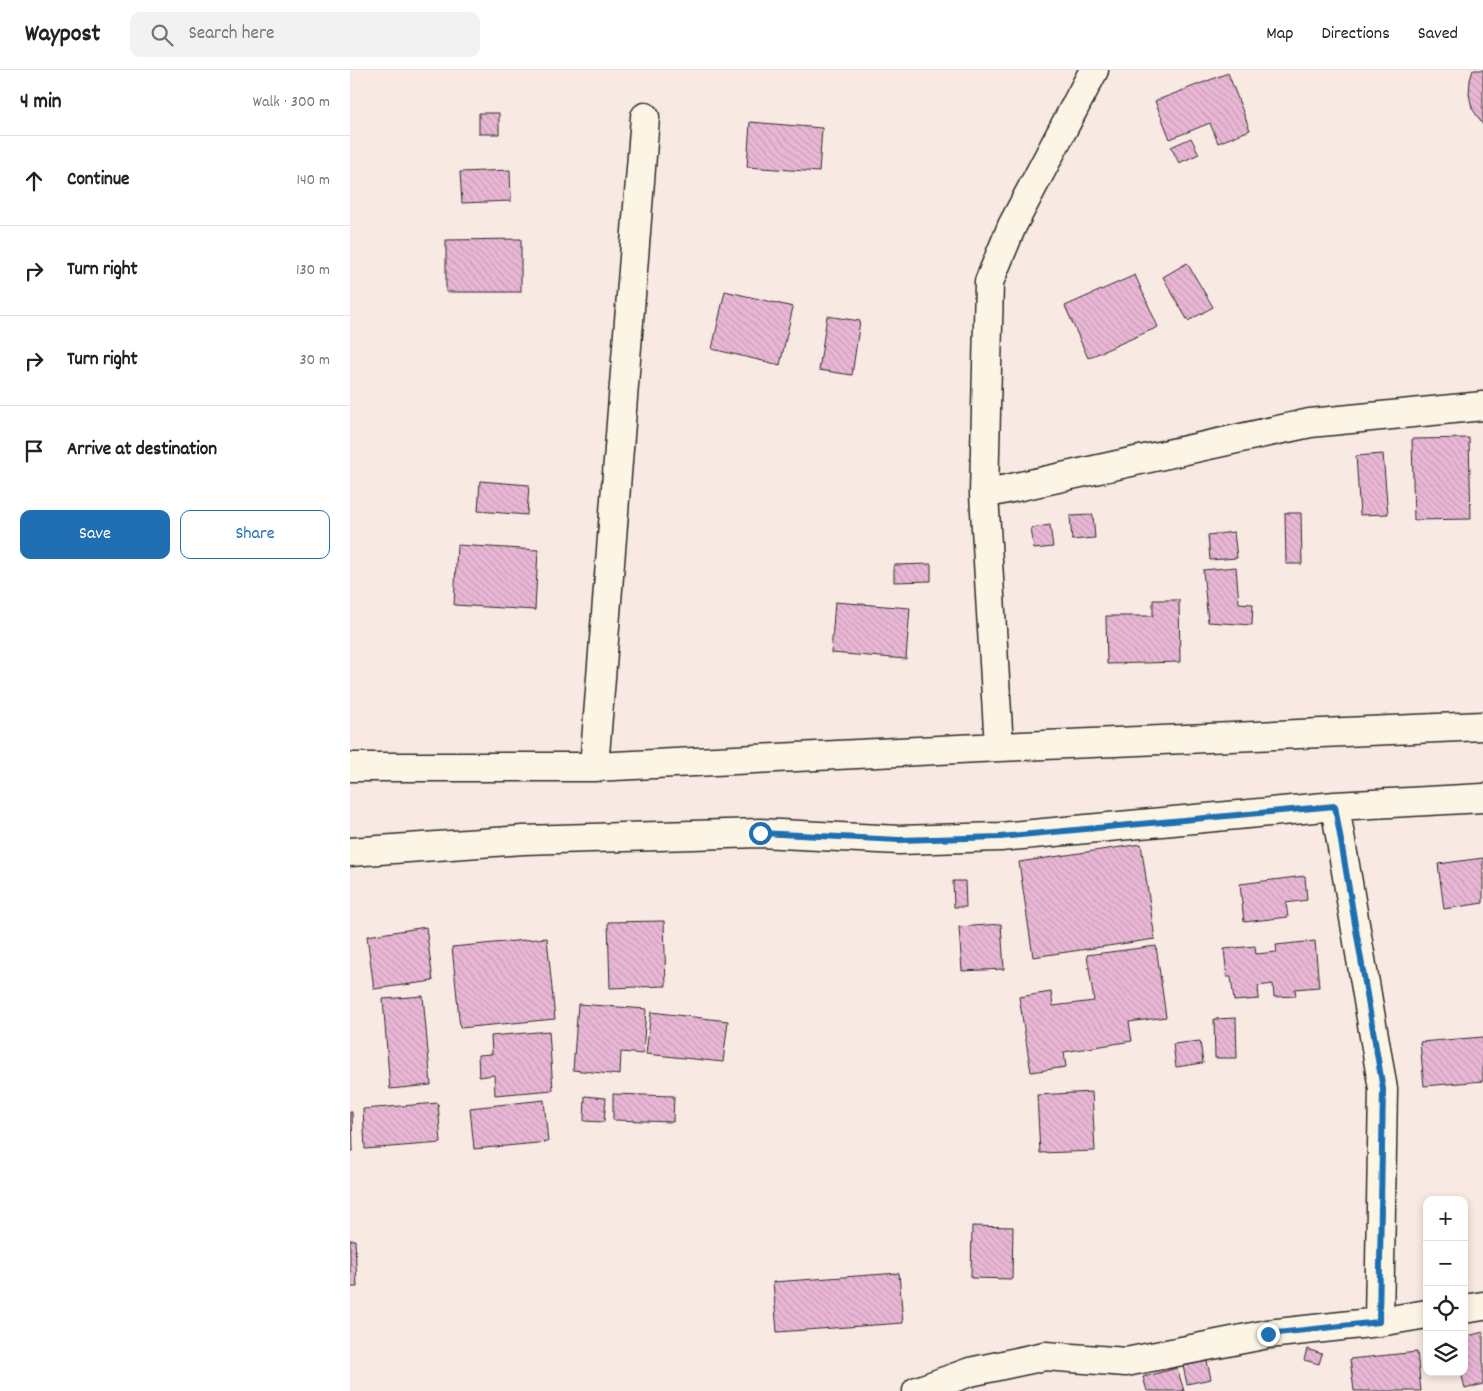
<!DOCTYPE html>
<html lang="en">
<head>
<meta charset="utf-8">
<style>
	:root { --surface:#fff; --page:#f2f2f2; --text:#222; --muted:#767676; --line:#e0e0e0; --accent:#1f6fb2 }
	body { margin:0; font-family:Dekko,sans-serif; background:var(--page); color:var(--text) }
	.controls { position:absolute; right:15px; bottom:15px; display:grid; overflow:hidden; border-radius:10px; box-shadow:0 2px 8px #0003 }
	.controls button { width:45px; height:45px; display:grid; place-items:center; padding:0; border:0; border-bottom:1px solid var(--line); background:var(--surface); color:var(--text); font:25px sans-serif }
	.stop { position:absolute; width:15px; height:15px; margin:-11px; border:4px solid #1f6fb2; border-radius:50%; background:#fff }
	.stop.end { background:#1f6fb2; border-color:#fff; box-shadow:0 1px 5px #0008 }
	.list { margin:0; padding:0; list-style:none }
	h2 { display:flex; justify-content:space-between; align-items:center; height:65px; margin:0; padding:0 20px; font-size:21px }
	h2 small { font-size:16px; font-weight:400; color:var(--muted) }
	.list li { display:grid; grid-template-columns:32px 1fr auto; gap:15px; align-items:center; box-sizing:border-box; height:90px; padding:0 20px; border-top:1px solid var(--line) }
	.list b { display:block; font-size:19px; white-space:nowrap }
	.list em { font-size:16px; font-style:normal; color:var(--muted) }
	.actions { display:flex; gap:10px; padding:15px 20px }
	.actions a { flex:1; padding:11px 0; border:1px solid var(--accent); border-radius:10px; text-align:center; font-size:18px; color:var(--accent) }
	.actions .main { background:var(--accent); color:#fff }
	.icon { flex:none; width:28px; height:28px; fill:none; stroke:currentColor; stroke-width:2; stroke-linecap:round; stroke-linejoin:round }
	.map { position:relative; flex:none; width:1133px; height:1321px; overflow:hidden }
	header { display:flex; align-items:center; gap:30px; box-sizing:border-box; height:70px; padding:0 25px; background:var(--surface); border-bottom:1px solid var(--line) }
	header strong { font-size:24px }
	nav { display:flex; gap:28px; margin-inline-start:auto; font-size:18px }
	.search { width:350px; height:45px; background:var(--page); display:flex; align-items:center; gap:12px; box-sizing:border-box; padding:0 18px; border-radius:10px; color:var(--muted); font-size:19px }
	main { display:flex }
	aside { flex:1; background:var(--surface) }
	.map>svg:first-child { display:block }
</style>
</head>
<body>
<header>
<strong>Waypost</strong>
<div class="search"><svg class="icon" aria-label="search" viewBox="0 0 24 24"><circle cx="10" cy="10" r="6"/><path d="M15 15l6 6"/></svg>Search here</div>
<nav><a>Map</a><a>Directions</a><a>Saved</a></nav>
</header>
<main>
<aside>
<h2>4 min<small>Walk · 300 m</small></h2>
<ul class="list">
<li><svg class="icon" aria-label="ahead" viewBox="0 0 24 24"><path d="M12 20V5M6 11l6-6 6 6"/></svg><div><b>Continue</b></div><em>140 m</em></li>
<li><svg class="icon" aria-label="right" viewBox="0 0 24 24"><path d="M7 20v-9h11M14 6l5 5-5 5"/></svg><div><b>Turn right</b></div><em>130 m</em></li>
<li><svg class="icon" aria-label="right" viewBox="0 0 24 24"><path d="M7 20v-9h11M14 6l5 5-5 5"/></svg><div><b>Turn right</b></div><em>30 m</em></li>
<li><svg class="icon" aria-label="arrive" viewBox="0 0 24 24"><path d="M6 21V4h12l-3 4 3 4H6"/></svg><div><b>Arrive at destination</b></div></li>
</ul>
<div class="actions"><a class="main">Save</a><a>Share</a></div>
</aside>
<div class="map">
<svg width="1133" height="1321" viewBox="0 0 1133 1321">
	<defs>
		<pattern id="building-back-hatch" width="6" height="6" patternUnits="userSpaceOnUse" patternTransform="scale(1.25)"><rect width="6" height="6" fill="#e9b7d5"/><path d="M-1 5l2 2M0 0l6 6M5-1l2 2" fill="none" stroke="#c89eb7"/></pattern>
	</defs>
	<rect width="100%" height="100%" fill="#f8e9e2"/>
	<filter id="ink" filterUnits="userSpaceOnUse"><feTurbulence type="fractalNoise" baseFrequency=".02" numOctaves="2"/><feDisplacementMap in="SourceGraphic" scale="10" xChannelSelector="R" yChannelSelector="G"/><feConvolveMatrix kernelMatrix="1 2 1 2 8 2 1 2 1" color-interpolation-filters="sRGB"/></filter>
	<g filter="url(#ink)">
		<!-- building -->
		<path fill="url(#building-back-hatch)" stroke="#2b2b2b" d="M1123,0H1133V55L1122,38L1119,24L1120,10Z
			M878,3L900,60L868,73L860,53L820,69L805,31Z
			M129,43H149V64H129Z
			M400,52L472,58L469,102L397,97Z
			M841,68L849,84L829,93L821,77Z
			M160,100L161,131L112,133L110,102Z
			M171,169V222H96V170Z
			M837,193L863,237L838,251L813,207Z
			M785,205L808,257L738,288L715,236Z
			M375,221L443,237L430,295L362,279Z
			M477,246L510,251L502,305L469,300Z
			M1119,368L1121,449L1064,450L1062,369Z
			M1033,384L1038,444L1010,445L1006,386Z
			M130,411L179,415L177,445L128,441Z
			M935,443H951L952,494H936Z
			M743,445L745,468L722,470L720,446Z
			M700,455L703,477L684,479L681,458Z
			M884,462L887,488L860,490L858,465Z
			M107,475L188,480L185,540L104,535Z
			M581,494V511L544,512V495Z
			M886,497L889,533L903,534L902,555L858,552L853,500Z
			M803,530H829L830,592L757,594L756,546H803Z
			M485,532L560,538L556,589L481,583Z
			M791,774L805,869L683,887L669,792Z
			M1133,788V833L1094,839L1088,794Z
			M955,806L957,830L936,833L938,847L894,852L890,814Z
			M603,811H615L616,837H604Z
			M314,851L316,916L260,918L258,852Z
			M651,854L654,899L612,901L609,857Z
			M76,857L83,911L24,919L17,866Z
			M197,868L205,949L110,958L102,877Z
			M965,871L969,917L945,919L946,926L924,927L923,914L908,916L909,929L884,931L881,907H877L874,879L905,876L906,884L927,882L926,875Z
			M806,876L816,947L779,952L782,971L714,982L716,997L681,1002L669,927L701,922L703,936L744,931L737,885Z
			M73,926L81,1015L40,1019L33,929Z
			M228,934L296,939L293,984L271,982L270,1005L223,1000Z
			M301,942L378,951L373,992L296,984Z
			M886,948L887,988H865L864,949Z
			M199,961L203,1020L145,1025L144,1005L129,1007L128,985L142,984L141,966Z
			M1133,967V1011L1074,1016L1070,972Z
			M850,971L853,993L826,997L823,974Z
			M742,1022L745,1081L690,1083L687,1025Z
			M263,1024L324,1026L323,1052L263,1050Z
			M235,1026L256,1028L254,1052L234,1051Z
			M194,1030L198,1072L124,1079L120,1038Z
			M88,1033L91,1073L15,1079L13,1039Z
			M0,1042H2L3,1081H0Z
			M622,1156L663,1157L662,1209L621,1208Z
			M0,1170H5L7,1217H0Z
			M549,1203L553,1253L427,1262L423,1212Z
			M1133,1262V1314L1115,1319L1111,1302H1114V1267Z
			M957,1279L972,1284L969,1294L954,1290Z
			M1067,1282L1071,1321H1004L1000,1289Z
			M857,1291L861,1309L837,1314L833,1296Z
			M827,1298L834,1321H797L793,1307Z"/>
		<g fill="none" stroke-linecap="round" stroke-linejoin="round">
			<!-- street casing -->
			<g stroke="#2b2b2b" stroke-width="31">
				<path id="street" d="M634,424L960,353L1133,336
					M649,677L634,424L639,212L662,156L744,0
					M0,697H244L649,677L1133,656
					M244,697L295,47
					M985,736L1033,1019L1029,1252
					M0,782L173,770L410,763L549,770L650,767L985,736L1133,728
					M1114,1239L1133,1236
					M567,1321L620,1302L695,1286L776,1292L918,1264L1029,1252L1077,1244"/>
			</g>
			<!-- street -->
			<use href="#street" stroke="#fcf5e5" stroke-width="28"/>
		</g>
	</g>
	<g fill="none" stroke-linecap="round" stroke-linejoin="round" filter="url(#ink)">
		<!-- route -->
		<path stroke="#1f6fb2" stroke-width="6" d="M410,763L549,770L650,767L985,736L1033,1019L1029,1252L918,1264"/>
	</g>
</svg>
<div class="controls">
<button>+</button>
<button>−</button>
<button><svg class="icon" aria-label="locate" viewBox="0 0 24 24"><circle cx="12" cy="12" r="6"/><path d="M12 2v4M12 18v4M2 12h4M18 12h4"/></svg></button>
<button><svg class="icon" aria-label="layers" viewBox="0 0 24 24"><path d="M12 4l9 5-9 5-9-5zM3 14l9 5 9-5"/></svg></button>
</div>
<div class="stop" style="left:410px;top:763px"></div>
<div class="stop end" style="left:918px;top:1264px"></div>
</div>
</main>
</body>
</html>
